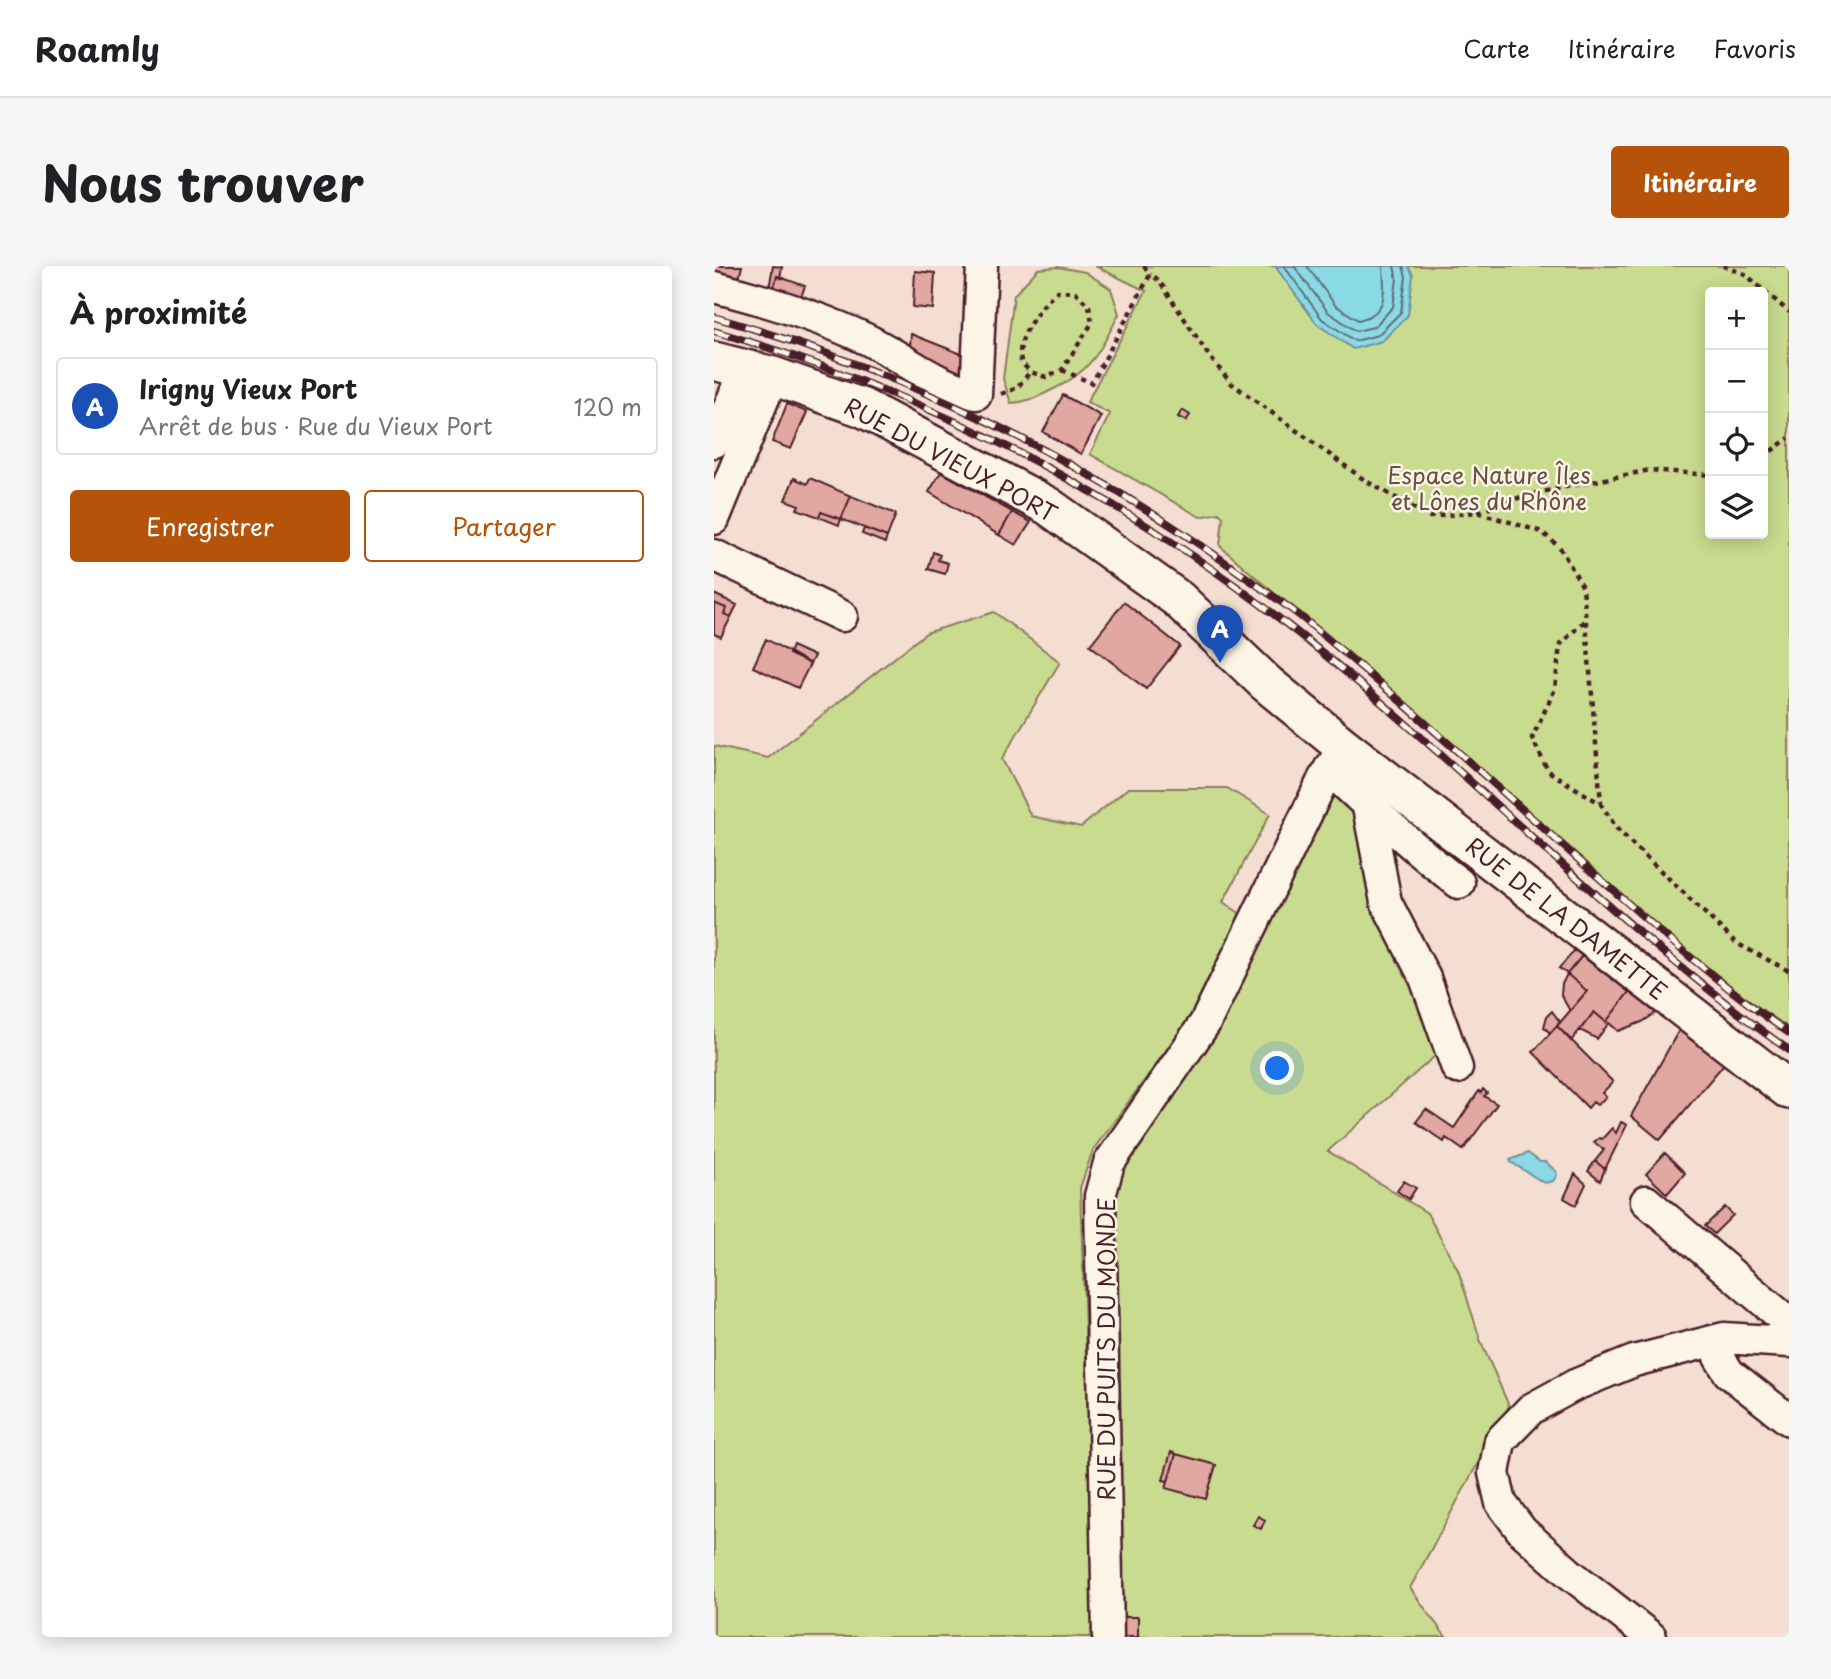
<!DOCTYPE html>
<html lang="fr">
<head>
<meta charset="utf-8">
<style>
	:root { --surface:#fff; --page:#f6f6f6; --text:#202124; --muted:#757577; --line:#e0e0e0; --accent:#b45309 }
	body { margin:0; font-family:"Playpen Sans",sans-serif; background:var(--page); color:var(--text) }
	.controls { position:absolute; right:21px; top:21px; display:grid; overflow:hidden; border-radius:7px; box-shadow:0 4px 18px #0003 }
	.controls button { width:63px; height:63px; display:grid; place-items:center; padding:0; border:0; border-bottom:2px solid var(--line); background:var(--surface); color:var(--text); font:35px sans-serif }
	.you { position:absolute; left:564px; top:803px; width:24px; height:24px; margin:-18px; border:5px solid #fff; border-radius:50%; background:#1a73e8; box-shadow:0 0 0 10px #1a73e833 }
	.badge { display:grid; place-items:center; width:46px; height:46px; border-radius:50%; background:var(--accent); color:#fff; font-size:23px; font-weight:700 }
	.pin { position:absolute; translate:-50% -58px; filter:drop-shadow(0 2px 4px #0008) }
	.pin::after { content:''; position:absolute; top:37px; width:24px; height:21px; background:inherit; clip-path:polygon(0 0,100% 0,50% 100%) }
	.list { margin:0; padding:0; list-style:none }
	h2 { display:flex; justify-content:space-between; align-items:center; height:91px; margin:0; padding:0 28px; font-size:30px }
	h2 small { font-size:23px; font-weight:400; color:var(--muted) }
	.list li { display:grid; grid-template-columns:46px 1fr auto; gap:21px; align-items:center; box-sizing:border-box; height:98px; margin:0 14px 14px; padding:0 14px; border:2px solid var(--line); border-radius:7px }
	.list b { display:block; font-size:26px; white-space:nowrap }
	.list p { margin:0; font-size:23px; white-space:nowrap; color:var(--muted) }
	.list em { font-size:23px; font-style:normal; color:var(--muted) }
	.actions { display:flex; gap:14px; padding:21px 28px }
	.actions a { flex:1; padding:16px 0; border:2px solid var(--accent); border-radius:7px; text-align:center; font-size:24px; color:var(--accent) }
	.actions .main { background:var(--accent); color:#fff }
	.icon { flex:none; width:38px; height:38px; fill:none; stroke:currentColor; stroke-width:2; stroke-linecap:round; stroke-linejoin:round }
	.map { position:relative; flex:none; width:1075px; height:1371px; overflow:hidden; border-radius:7px }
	header { display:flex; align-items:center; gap:42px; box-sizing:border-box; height:98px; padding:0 35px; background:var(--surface); border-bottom:2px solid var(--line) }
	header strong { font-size:33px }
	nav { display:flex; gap:38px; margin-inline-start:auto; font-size:24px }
	.intro { display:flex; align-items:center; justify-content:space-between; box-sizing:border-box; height:168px; padding:0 42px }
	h1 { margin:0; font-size:49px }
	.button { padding:18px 32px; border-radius:7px; background:var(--accent); color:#fff; font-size:24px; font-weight:700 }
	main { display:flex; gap:42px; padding:0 42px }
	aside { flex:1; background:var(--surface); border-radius:7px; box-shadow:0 4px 18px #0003 }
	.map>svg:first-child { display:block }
</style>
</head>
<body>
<header>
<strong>Roamly</strong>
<nav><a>Carte</a><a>Itinéraire</a><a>Favoris</a></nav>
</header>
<div class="intro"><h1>Nous trouver</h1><a class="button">Itinéraire</a></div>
<main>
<aside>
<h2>À proximité<small></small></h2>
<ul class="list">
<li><span class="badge" style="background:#1a4fb4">A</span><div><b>Irigny Vieux Port</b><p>Arrêt de bus · Rue du Vieux Port</p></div><em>120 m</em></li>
</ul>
<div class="actions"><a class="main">Enregistrer</a><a>Partager</a></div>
</aside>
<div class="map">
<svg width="1075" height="1371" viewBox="0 0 1075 1371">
	<rect width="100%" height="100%" fill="#f4ded1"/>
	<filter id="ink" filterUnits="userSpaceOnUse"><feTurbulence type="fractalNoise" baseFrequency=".0143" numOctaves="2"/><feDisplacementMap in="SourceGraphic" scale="14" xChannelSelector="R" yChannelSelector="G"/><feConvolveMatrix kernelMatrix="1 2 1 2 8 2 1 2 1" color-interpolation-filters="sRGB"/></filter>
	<g filter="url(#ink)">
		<!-- green -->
		<path fill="#c9db8f" stroke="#8a7d5d" stroke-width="2" fill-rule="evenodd" d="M381,0H1075V762L1002,713L506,280L509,251L505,247L486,251L376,188L396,148L373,136L432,25ZM996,26H1049V268H996Z
			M344,1L371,6L397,23L405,48C387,84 377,106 338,124C324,131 313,136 297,137L289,113L300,29L324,3Z
			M280,346L346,396L288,493L317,550L367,561L414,522H513L556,548L509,636L527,648L482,744L379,884L366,922L382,1371H0V480L54,492L212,367Z
			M612,514L652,551L731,781L614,885L713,947L744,1004L767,1076L795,1140L696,1322L732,1371H408L397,932L401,902Z"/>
		<!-- water -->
		<path fill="#8adae5" stroke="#708f9b" stroke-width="2" d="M561,0H694L699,9L694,49L668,75L639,83L603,58Z
			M814,887L826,896H831L842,905L843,909L839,915L830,917L797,896L796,894Z"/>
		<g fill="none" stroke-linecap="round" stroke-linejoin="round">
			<!-- shore -->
			<path stroke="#646a75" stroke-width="2" d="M570,0L608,53L641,75L664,69L687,46L692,11L689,0
				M580,0L614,46L642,65L660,61L679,41L683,13L680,0
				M593,0L621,39L644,54C676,47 670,24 669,0"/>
		</g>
		<!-- building -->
		<path fill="#e1a7a1" stroke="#4a1f2b" stroke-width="2" d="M0,0H28L24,17L0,10Z
			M59,0L68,1L66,12L63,10L58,29L54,28Z
			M201,5L221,7L219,43L199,41Z
			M63,10L91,20L84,39L58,29Z
			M197,68L250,89L249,114L195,92Z
			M349,129L387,150L367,188L329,166Z
			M73,138L93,146L77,183L58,176Z
			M468,144L476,149L472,155L464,151Z
			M227,206L298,246L285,269L215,226Z
			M80,212L93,218L96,212L137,230L127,253L107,246L105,251L83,243L85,239L71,234Z
			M137,230L182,248L173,271L127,253Z
			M107,246L127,253L125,259L105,251Z
			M298,246L317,256L302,279L285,269Z
			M150,262L173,271L171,277L148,268Z
			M219,286L226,289L224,294L234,297L231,308L214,303Z
			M0,328L23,339L17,351L10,348L12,342L0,337Z
			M410,336L466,380L432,423L376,379Z
			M0,337L12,342L10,348L17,351L7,371L0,368Z
			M52,373L96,398L84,422L39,401Z
			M78,380L100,390L96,398L75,388Z
			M861,684L868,690L853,708L845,702Z
			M868,690L915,726L892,756L880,746L857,775L843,760L873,725L853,708Z
			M853,708L873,725L856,745L847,729L848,718Z
			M915,726L942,747L928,756L904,765L895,757L883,773L866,764L880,746L892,756Z
			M838,745L846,756L836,767L830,761L833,750Z
			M843,760L899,816L888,827L892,831L883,839L879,836L874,842L819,786Z
			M965,764L1010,798L946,874L917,850Z
			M769,823L773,827L770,830L783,838L749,884L732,872L730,876L702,856L712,843L740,862L765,825L767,827Z
			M907,856L913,859L891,903L881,895L890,884L880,876L885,872L888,873L898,862L902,867Z
			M951,887L971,907L953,928L932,908Z
			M881,895L891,903L886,915L874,905Z
			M861,908L872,918L862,939L850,932Z
			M690,915L702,922L695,933L683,925Z
			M1011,941L1019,949L1000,968L991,960Z
			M457,1186L462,1188L454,1215L449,1214Z
			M462,1188L502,1199L492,1233L452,1222Z
			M544,1250L551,1254L547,1263L539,1259Z
			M406,1351H424V1371H406Z"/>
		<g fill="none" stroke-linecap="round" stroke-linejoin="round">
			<!-- minor casing -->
			<g stroke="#4a1f2b" stroke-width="35">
				<path id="minor" d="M0,21C51,34 104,50 152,73C189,91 221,119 262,128L268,0
					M0,176L32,102
					M0,253L59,110
					M0,289L128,350
					M615,503C657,543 699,582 745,617
					M654,541L672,636L711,712L743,802
					M932,935L1075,1057
					M1010,1072L1005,1091L1015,1107L1075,1154
					M394,1371L386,930L395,897L491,757L610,512L630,481
					M937,1371L855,1307L808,1265L787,1237L780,1207L786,1175L817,1143L861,1119L920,1095L1010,1072L1075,1076"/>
			</g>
			<!-- major casing -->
			<g stroke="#4a1f2b" stroke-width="42">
				<path id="major" d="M0,95L59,110L149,142L334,240L464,333L552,417L630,481L1075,824"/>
			</g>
			<!-- path -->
			<path stroke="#4a1f2b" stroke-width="4.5" stroke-dasharray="5 5" stroke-linecap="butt" d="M430,0L436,9
				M1009,0L1031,8L1075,46
				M348,104L378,117L436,9L442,12L450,22L495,90L517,117L652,215L716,251L763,246L828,266L846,282L869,321L887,538
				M287,128L303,122L316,106L332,111L348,104L378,57L375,40L361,26L344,25C328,37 298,76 308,97C310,100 314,103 316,106
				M1049,191L1075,172
				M764,246L813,229L936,204L996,209
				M870,355L846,379L841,423L818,472L834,505L887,538L903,563L1022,677L1075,705"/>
			<!-- minor -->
			<use href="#minor" stroke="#fcf5e5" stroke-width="30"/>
			<!-- major -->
			<use href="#major" stroke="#fcf5e5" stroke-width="37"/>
			<!-- rail casing -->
			<g stroke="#4a1f2b" stroke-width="8">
				<path id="rail" d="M0,51C188,105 364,190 522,304C545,321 569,336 591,354C691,436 786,524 882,609C944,664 1007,720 1075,767
					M0,65C210,126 408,228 580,364C712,468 831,589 961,696C998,726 1035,757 1075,784"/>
			</g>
			<!-- rail -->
			<use href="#rail" stroke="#fcf5e5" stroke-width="5" stroke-dasharray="16" stroke-linecap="butt"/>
		</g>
	</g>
	<g text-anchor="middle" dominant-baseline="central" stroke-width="5" stroke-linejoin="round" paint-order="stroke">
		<!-- street labels -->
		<g font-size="23" fill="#4a1f2b" stroke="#fcf5e5">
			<text transform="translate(237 193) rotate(28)">RUE DU VIEUX PORT</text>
			<text transform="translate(853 652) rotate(38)">RUE DE LA DAMETTE</text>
			<text transform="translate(391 1083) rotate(-90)">RUE DU PUITS DU MONDE</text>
		</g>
		<!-- park labels -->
		<g font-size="23" fill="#6a4e44" stroke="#fcf5e5">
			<text x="775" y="208">Espace Nature Îles<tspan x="775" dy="26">et Lônes du Rhône</tspan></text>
		</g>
	</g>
</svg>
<div class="controls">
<button>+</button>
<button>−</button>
<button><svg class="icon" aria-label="locate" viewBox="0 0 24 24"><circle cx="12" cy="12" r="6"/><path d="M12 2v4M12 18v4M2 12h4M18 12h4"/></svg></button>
<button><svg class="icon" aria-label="layers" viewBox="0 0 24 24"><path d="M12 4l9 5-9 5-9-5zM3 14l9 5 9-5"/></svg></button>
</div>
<div class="you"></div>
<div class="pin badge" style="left:506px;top:397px;background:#1a4fb4">A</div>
</div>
</main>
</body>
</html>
